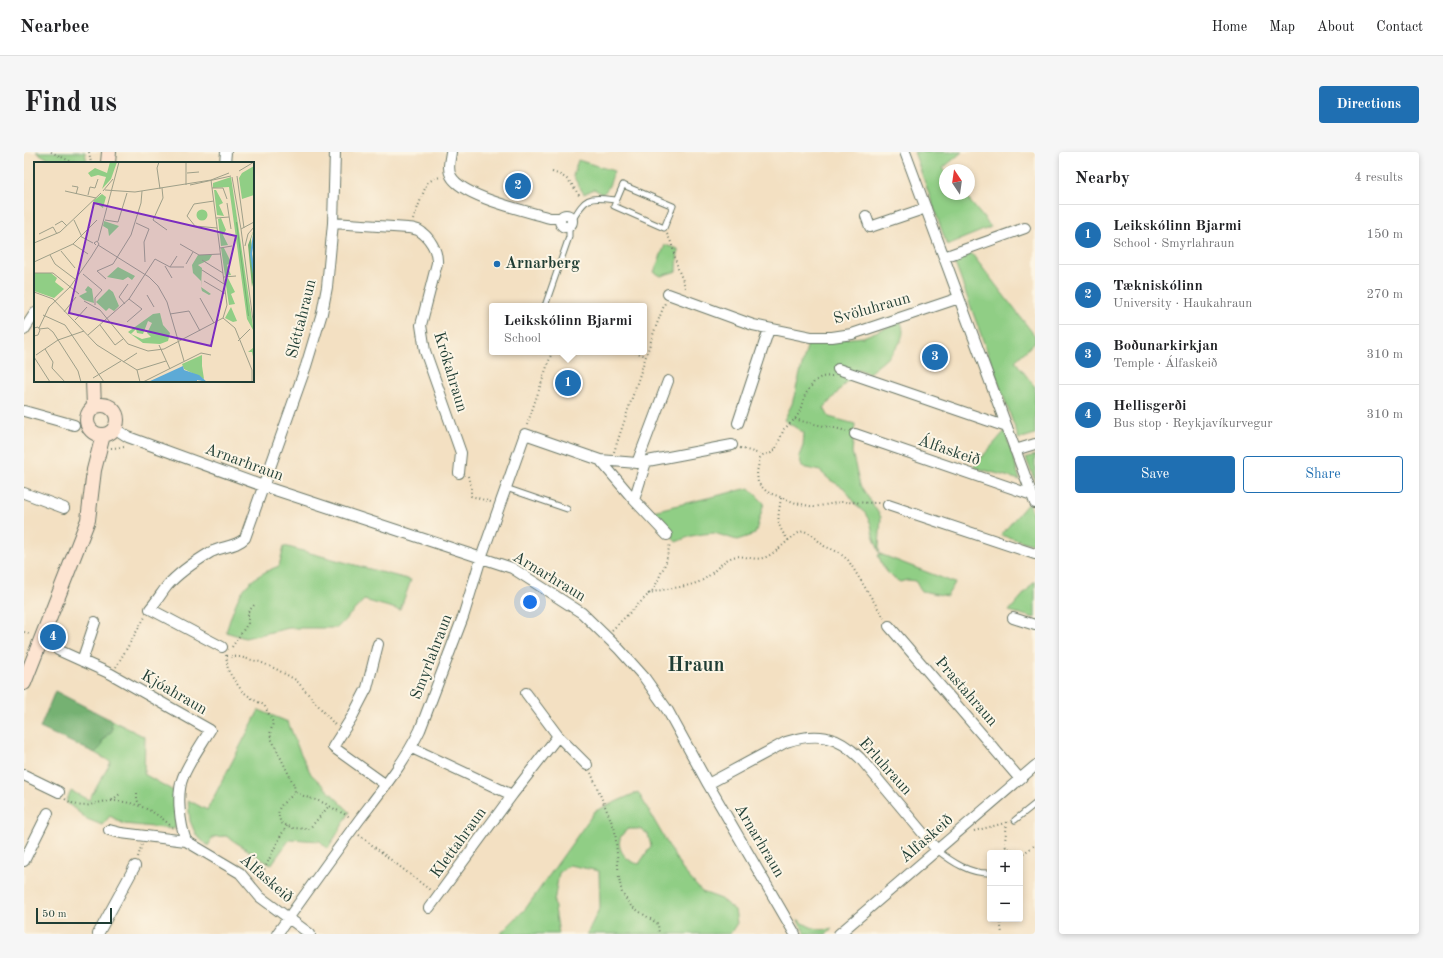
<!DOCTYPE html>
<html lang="en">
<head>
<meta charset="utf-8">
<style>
	:root { --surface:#fff; --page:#f6f6f6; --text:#202124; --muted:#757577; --line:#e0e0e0; --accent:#1f6fb2 }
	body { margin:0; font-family:"Old Standard TT",serif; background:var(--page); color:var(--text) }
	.controls { position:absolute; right:12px; bottom:12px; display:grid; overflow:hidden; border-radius:4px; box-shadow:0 2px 6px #0003 }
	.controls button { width:36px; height:36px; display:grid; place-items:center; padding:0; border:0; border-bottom:1px solid var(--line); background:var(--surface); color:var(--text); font:20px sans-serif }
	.compass { position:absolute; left:915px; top:12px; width:36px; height:36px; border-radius:50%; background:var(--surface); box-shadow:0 2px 6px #0003; rotate:347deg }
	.scale { position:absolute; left:12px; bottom:10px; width:76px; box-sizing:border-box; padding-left:4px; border:2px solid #1f3d34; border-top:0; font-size:11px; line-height:14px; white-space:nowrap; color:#1f3d34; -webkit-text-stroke:3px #fcf5e5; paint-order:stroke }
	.you { position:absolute; left:506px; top:450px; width:14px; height:14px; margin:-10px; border:3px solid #fff; border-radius:50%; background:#1a73e8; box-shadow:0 0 0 6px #1a73e833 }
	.badge { display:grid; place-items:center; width:26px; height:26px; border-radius:50%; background:var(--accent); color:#fff; font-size:13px; font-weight:700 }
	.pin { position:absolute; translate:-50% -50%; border:2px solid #fff; box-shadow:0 1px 4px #0006 }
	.popup { position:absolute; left:465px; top:151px; width:158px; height:52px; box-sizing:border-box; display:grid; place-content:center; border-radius:4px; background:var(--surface); filter:drop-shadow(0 1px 3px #0005); font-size:13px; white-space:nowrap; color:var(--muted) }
	.popup b { font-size:15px; color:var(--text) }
	.popup::after { content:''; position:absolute; left:50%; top:100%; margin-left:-8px; border:8px solid transparent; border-top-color:var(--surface) }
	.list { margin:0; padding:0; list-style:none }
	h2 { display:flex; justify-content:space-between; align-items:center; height:52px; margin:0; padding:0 16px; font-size:17px }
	h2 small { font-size:13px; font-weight:400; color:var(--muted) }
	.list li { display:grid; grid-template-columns:26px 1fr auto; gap:12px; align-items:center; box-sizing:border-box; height:60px; padding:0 16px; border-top:1px solid var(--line) }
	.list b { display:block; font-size:15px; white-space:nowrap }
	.list p { margin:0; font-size:13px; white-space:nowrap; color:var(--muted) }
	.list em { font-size:13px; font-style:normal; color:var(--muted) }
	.actions { display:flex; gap:8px; padding:12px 16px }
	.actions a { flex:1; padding:9px 0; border:1px solid var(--accent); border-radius:4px; text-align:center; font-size:14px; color:var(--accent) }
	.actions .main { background:var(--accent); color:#fff }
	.map { position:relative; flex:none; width:1011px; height:782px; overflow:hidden; border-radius:4px }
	header { display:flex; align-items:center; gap:24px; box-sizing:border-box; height:56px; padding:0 20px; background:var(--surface); border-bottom:1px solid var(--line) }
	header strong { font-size:19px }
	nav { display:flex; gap:22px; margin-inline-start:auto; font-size:14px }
	.intro { display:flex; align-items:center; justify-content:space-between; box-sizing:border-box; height:96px; padding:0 24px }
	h1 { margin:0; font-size:28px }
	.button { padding:10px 18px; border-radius:4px; background:var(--accent); color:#fff; font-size:14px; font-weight:700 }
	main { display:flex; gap:24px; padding:0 24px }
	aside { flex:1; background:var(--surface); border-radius:4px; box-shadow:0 2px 6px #0003 }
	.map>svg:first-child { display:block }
</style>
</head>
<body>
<header>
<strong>Nearbee</strong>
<nav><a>Home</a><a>Map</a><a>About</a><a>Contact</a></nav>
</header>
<div class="intro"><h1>Find us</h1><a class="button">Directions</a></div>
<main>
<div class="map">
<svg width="1011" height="782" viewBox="0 0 1011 782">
	<rect width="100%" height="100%" fill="#fcf5e5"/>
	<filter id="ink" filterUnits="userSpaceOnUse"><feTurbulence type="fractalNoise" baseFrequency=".025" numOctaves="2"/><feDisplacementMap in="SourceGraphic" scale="8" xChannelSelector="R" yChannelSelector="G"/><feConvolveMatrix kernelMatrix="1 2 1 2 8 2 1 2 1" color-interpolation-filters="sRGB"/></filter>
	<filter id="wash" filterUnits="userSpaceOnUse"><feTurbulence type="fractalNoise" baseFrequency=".012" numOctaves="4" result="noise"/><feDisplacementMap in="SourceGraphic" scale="16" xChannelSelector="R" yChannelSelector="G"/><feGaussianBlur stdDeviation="0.9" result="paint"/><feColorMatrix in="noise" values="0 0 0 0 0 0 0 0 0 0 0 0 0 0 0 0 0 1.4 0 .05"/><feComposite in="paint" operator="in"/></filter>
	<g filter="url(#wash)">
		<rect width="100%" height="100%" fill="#f3e0c2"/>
		<!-- green -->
		<path fill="#90ce85" stroke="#58865c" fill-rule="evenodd" d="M12,0H61L63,11H32Z
			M890,0H938L919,16L921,19V42H940L967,75L923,93Z
			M554,8L590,19C587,27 586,37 578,42L570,37L560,42L549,24Z
			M641,93L654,97L653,119L637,124L630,120Z
			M948,102L1011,184V190L991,209L1011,235V282L995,287L929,106Z
			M877,170C878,173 879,177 879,180C877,198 858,210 845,221L834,217L800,256L805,265L831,272L828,300L836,333L857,365L855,396L856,402L931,431L923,444L898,439L891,429L883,428L876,430C862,422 860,417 854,403L856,402L849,384L847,372L841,361L834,355L820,336L806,328L796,319L778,315L775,304L779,294L780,281L760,268L768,252L785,187L794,189L839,185Z
			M981,279L996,328L949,315Z
			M1011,303V329L1002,306Z
			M725,336L740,351L731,382L713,388L690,381L679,382L667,384L652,390L629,359Z
			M1005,350L1011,370V393L977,383Z
			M260,394L387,428L376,458L340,448L313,476H265L221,486L202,480C214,444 216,429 255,414Z
			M1011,429V466L985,459Z
			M235,558L264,570L275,598L287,622L326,660L304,697L296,689L266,687L247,713L202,684L189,685L184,694L172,683L166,669L164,648L183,658Z
			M87,568L121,585L120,622L153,641V671L151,676L148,677L100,672L86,664L78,673L63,667L42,650L47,639L65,648L87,610L71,601L77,595C78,587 81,584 88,579Z
			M614,640L658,717L678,740L695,746L711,758L713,771L706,782H563L576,755L575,719L545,713L535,721L530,750L535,782H476L502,756L571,659ZM604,677H616L624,682L627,694L615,712C603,710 591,697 597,684C599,681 602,679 604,677Z
			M773,767C787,776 792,779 808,777L803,782H782Z"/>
		<!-- forest -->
		<path fill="#74b172" stroke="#4a7753" d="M31,539L87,568L88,579C82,584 78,587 77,595L71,601L16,576Z"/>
	</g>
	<g filter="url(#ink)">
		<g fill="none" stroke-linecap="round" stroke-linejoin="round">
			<!-- lane casing -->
			<g stroke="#697666" stroke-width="7">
				<path id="lane" d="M599,33L649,54L640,76L590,54Z
					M548,69C562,44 564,45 592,48
					M521,154L545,85V74
					M482,336L543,357
					M991,668L1011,652
					M913,698C928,710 946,722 966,721"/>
			</g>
			<!-- street casing -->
			<g stroke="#697666" stroke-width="12">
				<path id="street" d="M427,0C426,8 423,17 427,24C438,45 503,59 526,66H536
					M881,0L1011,351
					M201,11L202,0
					M536 69a6 6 0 1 1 12 0a6 6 0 1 1-12 0Z
					M842,64L846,75L902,56
					M309,71L384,76C387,76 391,77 394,78C405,84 414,99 413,111L397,173L401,199L437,301L435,321
					M920,105L1001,76
					M644,142L729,173L787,185H808L828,182L935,146
					M0,178L11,161
					M814,217L983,275
					M0,259L50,273
					M714,271L745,177
					M90,276L104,285L239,334L488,416L558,461L595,497L620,525L644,559L684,632L771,782
					M831,282L1008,343
					M991,298L1011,292
					M576,308L610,348L643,383
					M613,311L644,229
					M0,341L40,356
					M610,348L622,310
					M864,353L1011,402
					M989,466L1011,473
					M865,474L996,627
					M354,492L343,536L328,565L309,595L362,633
					M198,495L126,457C132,450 137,442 143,434C155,420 172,409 187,400C199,394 212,395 221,386L282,214L298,161L303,135L309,71L311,0
					M34,498L87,522L186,578C177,593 165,610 159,625C152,642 156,672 162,689
					M58,509L71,470
					M502,541L534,584L563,613
					M388,596L488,643L405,756
					M0,623L35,640
					M684,632L762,590C792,580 813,583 836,606L913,698
					M488,643L534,584
					M85,678L97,681L162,689L216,721L236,745L286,782
					M0,709L24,661
					M74,782L111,714
					M253,782C280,744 307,706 335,668C357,639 380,611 396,578L439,465L457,406L501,282L576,308L613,311L708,293
					M815,782L1011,614"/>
			</g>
			<!-- secondary casing -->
			<g stroke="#697666" stroke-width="16">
				<path id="secondary" d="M84,11L85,0
					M69,229L70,255
					M63 268a15 15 0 1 1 30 0a15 15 0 1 1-30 0Z
					M0,531L64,368L70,318L79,283"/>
			</g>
			<!-- path -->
			<path stroke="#697666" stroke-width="2" stroke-dasharray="1 3" stroke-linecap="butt" d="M27,0L50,11
				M65,0L67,11
				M528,20C545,25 547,31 556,45
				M389,68L403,31L411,26L418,25
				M643,82C649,92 650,103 653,113C655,122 661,130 661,138
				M611,200L622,204
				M808,224L797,225L790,230L781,243L775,261L771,267L760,277L752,296L747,301L739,303L736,306L733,320L734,331L743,340L772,351L790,355L817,350L855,351
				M771,267C788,273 806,274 822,279
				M503,273L528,200
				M87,296L101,295
				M716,296L739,303
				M590,300L631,177L641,151
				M444,324L447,336V344L467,350
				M757,346C754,366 751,372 765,389
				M624,442C641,435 660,437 677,429C689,423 698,408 709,405C720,402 729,410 742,405C756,399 767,382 780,379L787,382L800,394L814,400L824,408L860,466
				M588,478L630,437L642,410L646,391
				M0,480L5,482
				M208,495L224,471V460L231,452
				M202,503L204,518L208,525L218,539L230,548L240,553L247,566L249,571L246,582L248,588L270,633L271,640C262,652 249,652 257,671L269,676L285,677L305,654L326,665
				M203,504L216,505L236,510L252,517L272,528L312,574
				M92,515L121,465
				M567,621L591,678L595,726L598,741L607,754L634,772L635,782
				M272,640C282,647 295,647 305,654
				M113,641V648L116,653
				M41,647C62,661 67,649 88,649C111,649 132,659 149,676
				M88,648L96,642
				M983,670L981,690L982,696L1000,701
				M950,679L985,670
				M335,683L406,738
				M975,701L982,696
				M996,704L1011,693
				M114,705L118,692
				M235,728L257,683L263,674
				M976,767L978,782"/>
			<!-- lane -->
			<use href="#lane" stroke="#fff" stroke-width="5"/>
			<!-- street -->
			<use href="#street" stroke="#fff" stroke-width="10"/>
			<!-- secondary -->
			<use href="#secondary" stroke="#fde4d1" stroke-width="14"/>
		</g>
	</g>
	<!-- markers -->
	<circle fill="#1f6fb2" stroke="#fcf5e5" stroke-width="1.5" cx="473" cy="112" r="4"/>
	<g text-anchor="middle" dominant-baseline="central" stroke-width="4" stroke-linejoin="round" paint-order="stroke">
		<!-- poi labels -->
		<g font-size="16" font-weight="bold" fill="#1f3d34" stroke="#fcf5e5" text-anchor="start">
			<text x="481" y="112">Arnarberg</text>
		</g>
		<!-- street labels -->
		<g font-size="16" fill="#1f3d34" stroke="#fcf5e5">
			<text transform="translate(848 157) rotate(-16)">Svöluhraun</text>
			<text transform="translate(278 167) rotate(-76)">Sléttahraun</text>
			<text transform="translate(426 220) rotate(73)">Krókahraun</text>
			<text transform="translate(925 299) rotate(19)">Álfaskeið</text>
			<text transform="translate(220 311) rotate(20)">Arnarhraun</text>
			<text transform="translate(525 425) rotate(31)">Arnarhraun</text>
			<text transform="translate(408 505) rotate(-69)">Smyrlahraun</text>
			<text transform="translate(942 540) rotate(49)">Þrastahraun</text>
			<text transform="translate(150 541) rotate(30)">Kjóahraun</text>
			<text transform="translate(861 615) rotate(48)">Erluhraun</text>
			<text transform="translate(903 687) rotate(-41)">Álfaskeið</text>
			<text transform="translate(735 689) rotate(59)">Arnarhraun</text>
			<text transform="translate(435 691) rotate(-54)">Klettahraun</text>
			<text transform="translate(242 727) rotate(41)">Álfaskeið</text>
		</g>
		<!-- district labels -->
		<g font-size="20" font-weight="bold" fill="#1f3d34" stroke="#fcf5e5">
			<text x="672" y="514">Hraun</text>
		</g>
	</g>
	<!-- overview -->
	<g transform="translate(10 10)">
		<rect width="220" height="220" fill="#f3e0c2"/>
		<path d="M76,0H83L77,17L68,27L72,15L64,13L57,15L54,11L61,6L73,11ZM220,4V33L208,37L205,16L208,11ZM197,15L220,171V199L218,190H214L219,186V168L213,157L195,25L179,26V21ZM180,28H182L189,41L185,43L190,54L183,53ZM68,32L72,35L69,46L59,39ZM162.5 53a5.5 5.5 0 1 1 11 0a5.5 5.5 0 1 1-11 0ZM187,56L192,68L189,73L194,83L187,84L184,57ZM70,59L85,64L75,74L74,67L69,64ZM187,86H190L197,100L193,103L197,113L191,114ZM164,93H178L175,98L164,103L168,106L167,125L177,132L175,133L168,129L167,125V119L159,111L158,103ZM84,105L101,114L98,118L94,115L89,118L73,115ZM0,111H17L23,116L21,120L30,127L20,136L0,129ZM194,116L201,130L197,132L201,142L195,143L191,117ZM54,124L58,127L60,141L50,138L45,134L53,130L51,128ZM75,127L79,130L85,144L80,149L75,146L72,149L62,140ZM197,145L203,159L199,160L191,156ZM126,151L129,163L136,171L134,179L126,182L109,181L94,170L119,152ZM114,159L118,161L113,171L117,175L108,177L97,172L102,167L103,171L109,172ZM168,193V204L170,217L150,207L148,202Z" fill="#90ce85" fill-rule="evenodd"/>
		<path d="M202,60H203L215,154H214ZM220,67L217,77L220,116L218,125L214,83Z" fill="#74b172"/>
		<path d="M149,204L150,208L165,213L173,220L163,218V220H114Z" fill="#5daad6"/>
		<path fill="none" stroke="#5daad6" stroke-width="2" d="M220,73L217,92L220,112"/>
		<path fill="none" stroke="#9e9f89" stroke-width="1" d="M125,0L123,6L126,27M152,0V23M205,9L220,0M153,11L165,10M203,14L210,66M198,15L207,67M156,23L197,14M38,24L44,25L42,32M128,26L129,36L119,58L133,68M178,26H189L193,37M71,28L101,30L177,18L195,11M31,29L62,36M69,29L79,17M54,33L56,25L61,26L64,17M180,39L160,42L153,54L161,64L183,66M193,41L197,67M182,56L195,55M40,58L47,73M71,58L84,60L93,31M220,60L207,67L220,166M102,61L115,67L110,80L111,100M21,63L28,59L33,64M5,72L19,65L23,72M46,74L59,81M64,79L85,0M0,81L26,70L67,31M39,82L54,92M146,82L165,93L187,92M64,83L115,115L124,124L133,140L150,199M211,84L214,72L220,65M186,86L198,84M27,89L41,106M16,93L21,102L41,117M168,98L189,111M0,100L39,82L63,58M152,102L159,90M131,104L138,116M136,105L143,94M168,108L190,122M0,111H19L45,132M49,112L68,128L61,136V143M190,115L202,114M72,117L63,109L79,102L97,73L107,41L108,29M170,119L192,132M0,130L19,137L63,183L103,208L106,220M113,133L120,145M166,136L180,161M50,139L66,148L94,182L114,189L130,187L189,156L193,143L177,18M91,142L85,135L94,122M30,150L42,135M136,152L155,149L166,169M9,153L31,163L70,220M189,156L201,166L218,208V220M41,158L53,145M93,160L108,147L95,137M66,163L81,183L89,177M0,166L4,165L6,168L4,173L0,174M5,166L15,145L36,125L57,95L65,82L63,79L60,81L62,83M5,167L14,166L19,170L44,209L47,220M54,173L95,137L121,97L136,105H150M204,179L216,167M125,183L136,207M11,187L19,200L18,206L31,220M2,193L24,178L50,169M0,195L16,220M89,200L103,191M103,208L132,199M59,216L87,199M109,220L167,191L177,193"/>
		<path fill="#7b2cbf" fill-opacity="0.15" stroke="#7b2cbf" stroke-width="2" d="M60,41L202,74L177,184L35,151Z"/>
		<rect width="220" height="220" fill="none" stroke="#1f3d34" stroke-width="2"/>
	</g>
</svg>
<div class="controls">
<button>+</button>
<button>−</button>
</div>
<svg class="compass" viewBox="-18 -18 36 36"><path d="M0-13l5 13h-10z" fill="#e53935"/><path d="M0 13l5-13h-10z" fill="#757577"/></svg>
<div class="scale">50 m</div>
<div class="you"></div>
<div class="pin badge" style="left:544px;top:231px">1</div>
<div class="popup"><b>Leikskólinn Bjarmi</b>School</div>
<div class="pin badge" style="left:494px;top:34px">2</div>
<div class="pin badge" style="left:911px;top:205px">3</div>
<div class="pin badge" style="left:29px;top:485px">4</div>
</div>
<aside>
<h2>Nearby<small>4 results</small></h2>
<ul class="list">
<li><span class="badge">1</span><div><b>Leikskólinn Bjarmi</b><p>School · Smyrlahraun</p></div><em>150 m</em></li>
<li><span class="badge">2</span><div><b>Tækniskólinn</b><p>University · Haukahraun</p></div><em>270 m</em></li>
<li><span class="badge">3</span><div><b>Boðunarkirkjan</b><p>Temple · Álfaskeið</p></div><em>310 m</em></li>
<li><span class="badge">4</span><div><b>Hellisgerði</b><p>Bus stop · Reykjavíkurvegur</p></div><em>310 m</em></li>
</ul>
<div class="actions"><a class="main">Save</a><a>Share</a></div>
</aside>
</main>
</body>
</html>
